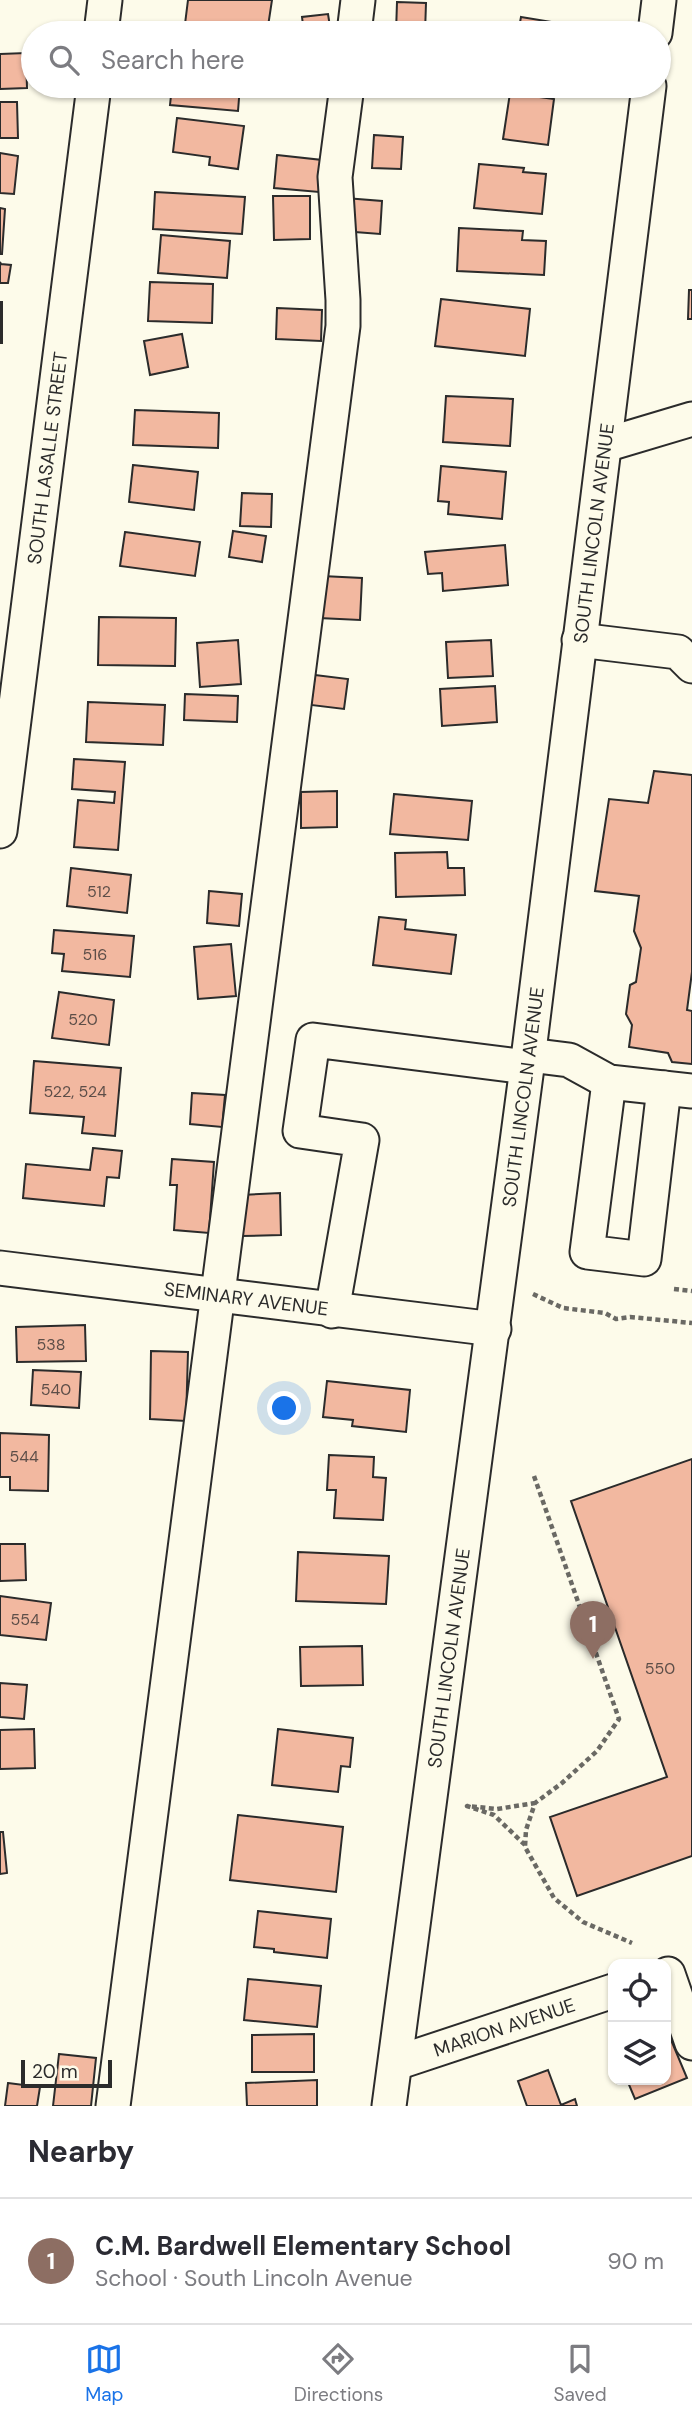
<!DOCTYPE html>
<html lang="en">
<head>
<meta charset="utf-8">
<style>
	:root { --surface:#fff; --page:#f2f2f3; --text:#2b2b33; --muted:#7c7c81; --line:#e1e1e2; --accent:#1a73e8 }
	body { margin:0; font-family:"DM Sans",sans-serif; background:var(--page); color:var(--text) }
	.controls { position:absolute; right:21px; bottom:21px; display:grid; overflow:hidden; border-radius:14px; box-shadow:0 2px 5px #0004 }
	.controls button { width:63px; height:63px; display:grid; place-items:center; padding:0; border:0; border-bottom:2px solid var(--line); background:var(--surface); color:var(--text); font:35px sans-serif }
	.scale { position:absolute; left:21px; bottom:18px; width:91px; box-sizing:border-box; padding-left:7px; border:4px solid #2b2b2b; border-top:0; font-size:19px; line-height:24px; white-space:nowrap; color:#2b2b2b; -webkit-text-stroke:5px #fdfbea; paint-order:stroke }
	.you { position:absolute; left:285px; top:1409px; width:24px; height:24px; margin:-18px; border:5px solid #fff; border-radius:50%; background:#1a73e8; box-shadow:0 0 0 10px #1a73e833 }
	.badge { display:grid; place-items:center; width:46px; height:46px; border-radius:50%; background:var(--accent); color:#fff; font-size:23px; font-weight:700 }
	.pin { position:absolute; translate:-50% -58px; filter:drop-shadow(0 2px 4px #0008) }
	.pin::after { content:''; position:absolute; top:37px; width:24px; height:21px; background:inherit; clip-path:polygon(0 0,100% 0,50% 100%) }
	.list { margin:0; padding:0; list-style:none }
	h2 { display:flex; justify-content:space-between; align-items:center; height:91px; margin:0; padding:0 28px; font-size:30px }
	h2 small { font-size:23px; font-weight:400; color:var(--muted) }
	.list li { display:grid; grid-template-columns:46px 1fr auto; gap:21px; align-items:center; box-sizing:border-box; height:126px; padding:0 28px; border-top:2px solid var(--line) }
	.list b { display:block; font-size:26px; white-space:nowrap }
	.list p { margin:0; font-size:23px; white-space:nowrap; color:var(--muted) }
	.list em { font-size:23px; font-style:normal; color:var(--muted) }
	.icon { flex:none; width:38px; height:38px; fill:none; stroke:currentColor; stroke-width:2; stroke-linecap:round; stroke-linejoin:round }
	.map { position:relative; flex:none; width:692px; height:2106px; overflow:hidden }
	.search { position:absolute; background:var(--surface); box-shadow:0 2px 5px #0004; left:21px; right:21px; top:21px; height:77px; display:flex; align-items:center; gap:18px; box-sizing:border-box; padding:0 24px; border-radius:38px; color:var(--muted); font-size:26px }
	.sheet { height:217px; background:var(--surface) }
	nav { display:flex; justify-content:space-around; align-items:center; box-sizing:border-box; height:98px; border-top:2px solid var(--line); background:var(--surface); font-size:19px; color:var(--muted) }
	nav a { display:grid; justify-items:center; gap:4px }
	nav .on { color:var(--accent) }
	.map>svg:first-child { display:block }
</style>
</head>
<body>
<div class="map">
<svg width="692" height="2106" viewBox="0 0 692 2106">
	<rect width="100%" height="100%" fill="#fdfbea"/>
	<!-- building -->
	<path fill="#f2b8a0" stroke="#2b2b2b" stroke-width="2" d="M188,0H272L267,33L184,32Z
		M397,2L426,3L425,33H396Z
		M328,14L331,33H304L302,17Z
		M521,17L564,24L563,33H518Z
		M26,53L27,88L0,89V54Z
		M172,86H240L238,111L170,105Z
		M510,93L554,99L548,145L503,139Z
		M0,102H17L18,138H0Z
		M177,118L244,126L238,169L209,165L210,157L173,152Z
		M374,135L403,137L401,169L372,168Z
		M0,153L18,156L14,194L0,193Z
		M277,155L322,160L319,192L274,188Z
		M479,164L524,168L523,172L546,174L542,214L474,208Z
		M155,192L245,197L242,234L153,229Z
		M273,196H310V239L274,240Z
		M345,198L382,201L380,234L342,231Z
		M0,208L5,209L2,254H0Z
		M459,228L523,231L522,240L546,241L544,275L457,271Z
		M161,235L230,241L227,278L158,273Z
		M0,262L1,264L11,265L8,283H0Z
		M150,282L213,284L212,323L148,321Z
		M689,290H692V319H688Z
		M441,299L530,309L525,356L435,346Z
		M0,302H2V343H0Z
		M277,308L322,310L321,341L276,339Z
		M182,334L188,367L150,375L144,341Z
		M446,396L513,399L510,446L443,442Z
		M135,410L219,413L218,448L133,445Z
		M133,465L198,472L194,510L129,502Z
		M441,466L506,472L502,519L448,514L449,502L438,501Z
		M242,493L272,494L271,527L240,526Z
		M233,531L266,536L262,562L229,557Z
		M125,532L200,542L195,576L120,566Z
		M505,545L508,585L443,591L442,573L428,574L425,552Z
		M322,576L362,578L360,620L319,618Z
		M99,617L176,618L175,666L98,665Z
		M238,640L241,684L200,687L197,643Z
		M491,640L493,676L448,678L446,642Z
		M315,675L348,679L344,709L311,705Z
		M495,686L497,722L442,726L440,689Z
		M185,694L238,696L237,722L184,720Z
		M88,702L165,705L163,745L86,742Z
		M74,759L125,762L118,850L74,847L78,800L114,803L115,792L72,789Z
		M654,771L692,775V972L687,1010L692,1011V1064L672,1062L668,1053L629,1047L632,1025L626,1014L630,985L636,982L641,948L634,931L639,896L595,891L609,799L648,803Z
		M337,791V827L301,828V792Z
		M394,794L472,801L468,840L390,834Z
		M447,852L448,868H464L465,895L396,897L395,853Z
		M71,868L131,875L127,913L67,906Z
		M209,891L242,894L239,926L207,923Z
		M379,917L406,920L405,929L456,935L451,974L373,965Z
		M54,930L134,936L130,977L62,971L64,954L52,953Z
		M231,944L236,996L198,999L194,947Z
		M59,992L114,1000L109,1045L52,1038Z
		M34,1061L121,1068L115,1136L82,1133L84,1117L30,1113Z
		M192,1093L225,1095L222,1127L190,1124Z
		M93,1148L122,1151L119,1178L107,1177L104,1206L23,1198L26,1164L90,1170Z
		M172,1159L214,1162L209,1233L174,1230L177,1185H170Z
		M280,1193L281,1235L242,1236L241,1195Z
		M85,1325L86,1361L17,1362L16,1327Z
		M151,1351L188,1352L186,1421L150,1419Z
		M33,1370L81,1372L79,1408L31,1405Z
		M327,1381L410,1390L406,1432L352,1426L353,1420L323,1417Z
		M0,1433L49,1435L48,1491L10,1490V1477H0Z
		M329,1455L374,1457L373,1477L386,1478L383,1520L334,1518L336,1490H327Z
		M692,1459V1856L577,1896L550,1817L667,1777L571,1501Z
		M0,1544H25L26,1580L0,1581Z
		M298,1552L389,1556L386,1604L296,1601Z
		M0,1596L51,1603L46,1640L0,1635Z
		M362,1646L363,1685L301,1686L300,1647Z
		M0,1683L27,1685L24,1719L0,1717Z
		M34,1729L35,1768L0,1769V1730Z
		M278,1729L353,1738L350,1767L341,1766L338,1792L272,1785Z
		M238,1815L343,1827L336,1892L230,1880Z
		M0,1832H3L7,1873L0,1874Z
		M258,1911L331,1919L327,1958L274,1952V1949L254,1947Z
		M248,1979L321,1986L317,2027L244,2020Z
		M666,2028L687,2078L635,2099L627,2080H666Z
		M314,2034V2072H252V2035Z
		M59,2054L96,2058L91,2106H53Z
		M548,2070L561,2105L575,2099L577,2106H527L518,2081Z
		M317,2080V2106H247L246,2083Z
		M8,2083L40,2087L37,2106H5Z"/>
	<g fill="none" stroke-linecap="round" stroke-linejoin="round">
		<!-- minor casing -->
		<g stroke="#2b2b2b" stroke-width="37">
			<g id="minor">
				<path d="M101,33L105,0"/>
				<path d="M354,33L358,0"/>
				<path d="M655,33L659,0"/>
				<path d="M605,445L692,419"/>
				<path d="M579,640L678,652L692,666"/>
				<path id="s1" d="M0,831L94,86"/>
				<path d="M529,1055L569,1060L609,1082L692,1091"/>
				<path d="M609,1082L587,1252L644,1259L664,1088"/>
				<path id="s2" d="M0,1268L494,1329"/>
				<path d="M332,1311L362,1140L300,1131L313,1040L527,1067"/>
				<path d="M668,1974L692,2043"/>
				<path id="s3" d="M396,2063L613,1991"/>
				<path d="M113,2106L343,326V300L335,177L347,86"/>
				<path id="s4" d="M389,2106L527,1067L649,86"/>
			</g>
		</g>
		<!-- path -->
		<path stroke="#6a6964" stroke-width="4.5" stroke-dasharray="5 3.5" stroke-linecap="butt" d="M674,1289L692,1291
			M533,1294L563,1308L605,1313L616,1319L630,1317L692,1323
			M534,1476L619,1719L597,1751L562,1783L535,1803L526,1830L525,1847L554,1898L583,1922L632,1943
			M525,1845L494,1815L467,1806L497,1809L535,1803"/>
		<!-- minor -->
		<use href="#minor" stroke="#fdfbea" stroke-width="33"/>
	</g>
	<g text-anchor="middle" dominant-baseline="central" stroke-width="5" stroke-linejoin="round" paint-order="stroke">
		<!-- number labels -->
		<g font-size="16" fill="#5d4e48">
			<text x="99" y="891">512</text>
			<text x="95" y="954">516</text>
			<text x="83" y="1019">520</text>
			<text x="75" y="1091">522, 524</text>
			<text x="51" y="1344">538</text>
			<text x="56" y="1389">540</text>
			<text x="24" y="1456">544</text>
			<text x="25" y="1619">554</text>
			<text x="660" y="1668">550</text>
		</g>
		<!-- street labels -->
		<g font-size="19" fill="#2b2b2b" stroke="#fdfbea">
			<text stroke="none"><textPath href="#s1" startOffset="376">SOUTH LASALLE STREET</textPath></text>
			<text stroke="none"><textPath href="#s4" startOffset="1586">SOUTH LINCOLN AVENUE</textPath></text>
			<text stroke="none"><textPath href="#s4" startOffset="1018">SOUTH LINCOLN AVENUE</textPath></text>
			<text stroke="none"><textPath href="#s2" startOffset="248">SEMINARY AVENUE</textPath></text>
			<text stroke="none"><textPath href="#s4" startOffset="452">SOUTH LINCOLN AVENUE</textPath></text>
			<text stroke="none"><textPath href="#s3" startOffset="114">MARION AVENUE</textPath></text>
		</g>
	</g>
</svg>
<div class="controls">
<button><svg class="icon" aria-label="locate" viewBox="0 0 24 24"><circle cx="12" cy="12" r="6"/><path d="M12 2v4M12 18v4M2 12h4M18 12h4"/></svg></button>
<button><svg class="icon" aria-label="layers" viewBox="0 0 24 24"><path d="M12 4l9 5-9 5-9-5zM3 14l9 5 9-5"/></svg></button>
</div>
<div class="scale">20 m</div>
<div class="you"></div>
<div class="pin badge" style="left:593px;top:1659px;background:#8d6e63">1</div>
<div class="search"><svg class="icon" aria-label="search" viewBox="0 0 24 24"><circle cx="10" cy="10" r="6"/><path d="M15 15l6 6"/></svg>Search here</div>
</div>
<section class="sheet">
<h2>Nearby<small></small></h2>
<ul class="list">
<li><span class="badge" style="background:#8d6e63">1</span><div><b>C.M. Bardwell Elementary School</b><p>School · South Lincoln Avenue</p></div><em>90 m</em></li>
</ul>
</section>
<nav>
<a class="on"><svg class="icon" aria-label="map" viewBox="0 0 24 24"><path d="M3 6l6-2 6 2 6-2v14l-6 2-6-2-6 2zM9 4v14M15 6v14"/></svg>Map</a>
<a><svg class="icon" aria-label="directions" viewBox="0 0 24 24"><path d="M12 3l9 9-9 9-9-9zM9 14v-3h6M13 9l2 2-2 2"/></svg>Directions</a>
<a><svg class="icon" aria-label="saved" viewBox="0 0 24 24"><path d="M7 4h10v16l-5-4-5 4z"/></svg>Saved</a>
</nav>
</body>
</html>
